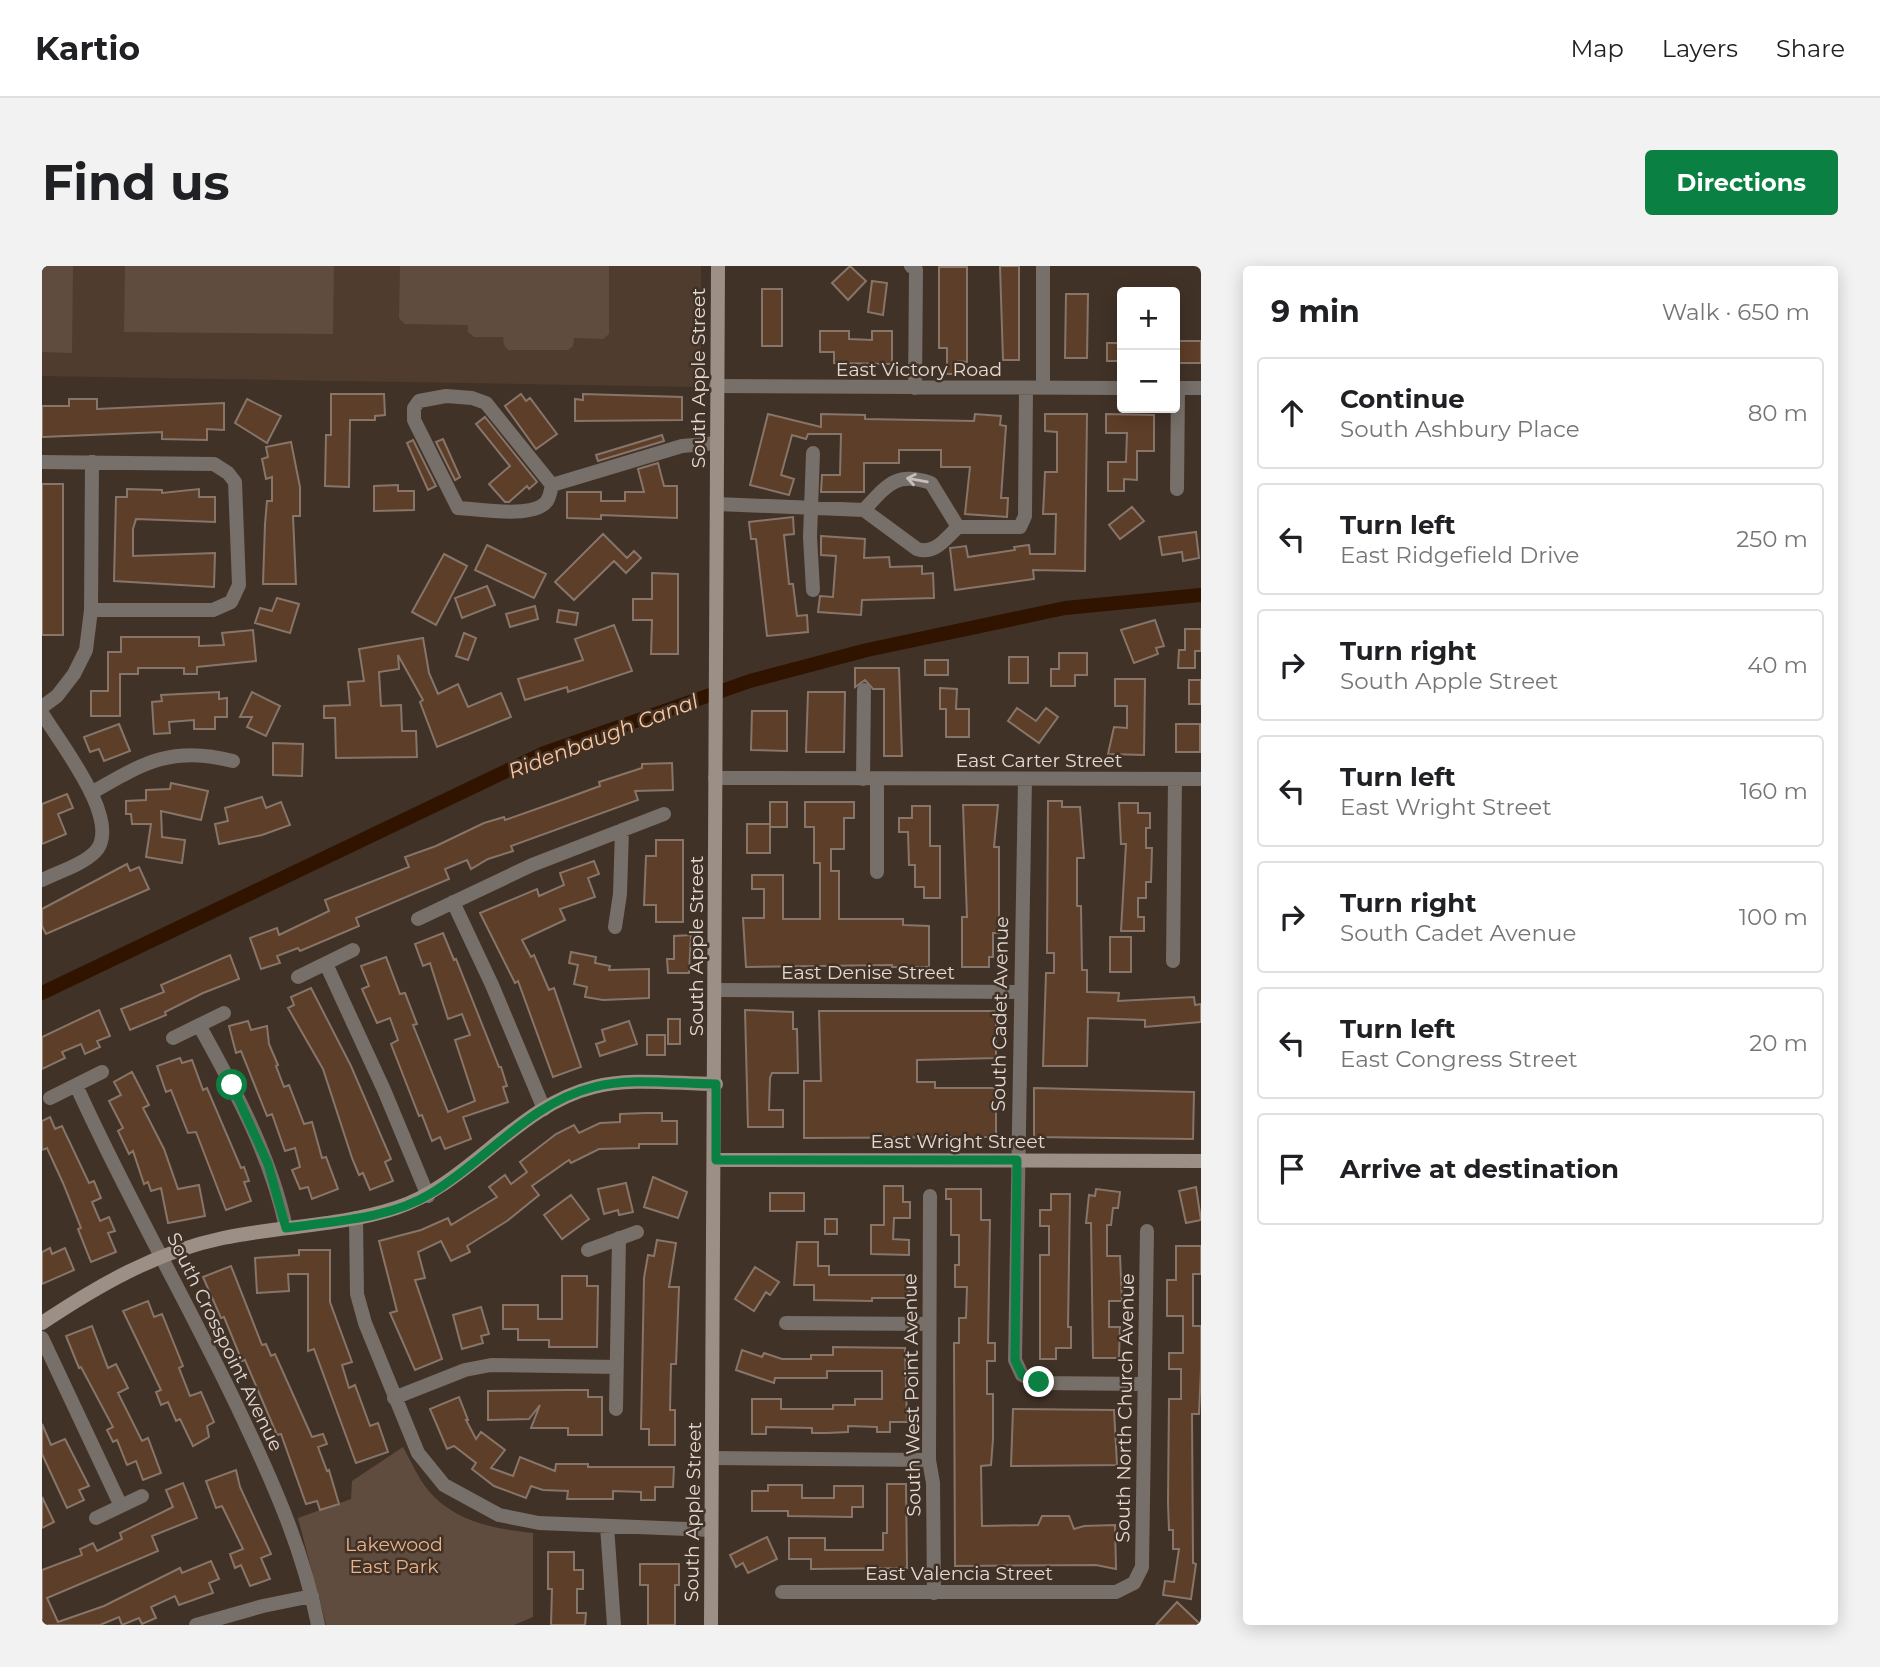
<!DOCTYPE html>
<html lang="en">
<head>
<meta charset="utf-8">
<style>
	:root { --surface:#fff; --page:#f2f2f2; --text:#202124; --muted:#757577; --line:#e0e0e0; --accent:#0b8043 }
	body { margin:0; font-family:Montserrat,sans-serif; background:var(--page); color:var(--text) }
	.controls { position:absolute; right:21px; top:21px; display:grid; overflow:hidden; border-radius:7px; box-shadow:0 4px 18px #0003 }
	.controls button { width:63px; height:63px; display:grid; place-items:center; padding:0; border:0; border-bottom:2px solid var(--line); background:var(--surface); color:var(--text); font:35px sans-serif }
	.stop { position:absolute; width:21px; height:21px; margin:-16px; border:5px solid #0b8043; border-radius:50%; background:#fff }
	.stop.end { background:#0b8043; border-color:#fff; box-shadow:0 2px 7px #0008 }
	.list { margin:0; padding:0; list-style:none }
	h2 { display:flex; justify-content:space-between; align-items:center; height:91px; margin:0; padding:0 28px; font-size:30px }
	h2 small { font-size:23px; font-weight:400; color:var(--muted) }
	.list li { display:grid; grid-template-columns:46px 1fr auto; gap:21px; align-items:center; box-sizing:border-box; height:112px; margin:0 14px 14px; padding:0 14px; border:2px solid var(--line); border-radius:7px }
	.list b { display:block; font-size:26px; white-space:nowrap }
	.list p { margin:0; font-size:23px; white-space:nowrap; color:var(--muted) }
	.list em { font-size:23px; font-style:normal; color:var(--muted) }
	.icon { flex:none; width:38px; height:38px; fill:none; stroke:currentColor; stroke-width:2; stroke-linecap:round; stroke-linejoin:round }
	.map { position:relative; flex:none; width:1159px; height:1359px; overflow:hidden; border-radius:7px }
	header { display:flex; align-items:center; gap:42px; box-sizing:border-box; height:98px; padding:0 35px; background:var(--surface); border-bottom:2px solid var(--line) }
	header strong { font-size:33px }
	nav { display:flex; gap:38px; margin-inline-start:auto; font-size:24px }
	.intro { display:flex; align-items:center; justify-content:space-between; box-sizing:border-box; height:168px; padding:0 42px }
	h1 { margin:0; font-size:49px }
	.button { padding:18px 32px; border-radius:7px; background:var(--accent); color:#fff; font-size:24px; font-weight:700 }
	main { display:flex; gap:42px; padding:0 42px }
	aside { flex:1; background:var(--surface); border-radius:7px; box-shadow:0 4px 18px #0003 }
	.map>svg:first-child { display:block }
</style>
</head>
<body>
<header>
<strong>Kartio</strong>
<nav><a>Map</a><a>Layers</a><a>Share</a></nav>
</header>
<div class="intro"><h1>Find us</h1><a class="button">Directions</a></div>
<main>
<div class="map">
<svg width="1159" height="1359" viewBox="0 0 1159 1359">
	<rect width="100%" height="100%" fill="#413227"/>
	<!-- built -->
	<path fill="#503c2e" d="M0,0H659V121L0,110Z"/>
	<!-- green -->
	<path fill="#5f4c3e" d="M0,0H31L30,87L0,86Z
		M83,0H292L291,68L82,66Z
		M358,0H567V68L561,73L532,72L531,80L526,84H466L462,79L461,71H432L426,66V59L363,58L357,52Z
		M361,1181C369,1195 376,1212 386,1224C412,1256 453,1263 491,1267V1351L472,1359H284L256,1252L309,1233L310,1215Z"/>
	<g fill="none" stroke-linecap="round" stroke-linejoin="round">
		<!-- canal -->
		<path stroke="#301400" stroke-width="14" d="M0,727L502,487L708,415L825,384L1023,342L1159,329"/>
	</g>
	<!-- building -->
	<path fill="#5d3e28" stroke="#877569" stroke-width="2" d="M808,0L824,15L806,34L790,17Z
		M958,0H977V94H961Z
		M897,1H925V96L916,95V108H905V82H897Z
		M830,15L845,17L841,49L826,46Z
		M720,23H740V80H720Z
		M1024,28H1046L1045,92H1023Z
		M778,65H807V73L830,74V65H850V98L792,97V86H778Z
		M1133,75H1159V97H1133Z
		M1065,77H1080V95H1065Z
		M289,128H342L343,149L333,150V154H308L307,221L283,220L284,169H289Z
		M479,128L484,135L488,132L515,168L494,183L463,140Z
		M541,128L640,131V154L533,155V133L541,134Z
		M27,133H55V143L182,137V164L165,163V174L120,173V166L0,171V140H27Z
		M205,133L239,150L225,177L193,157Z
		M726,148L779,161V148L823,149V153L932,155L933,148L959,150L958,159L964,160L959,232H966L965,251L923,248L928,201H899V184H857V197H822V226H779L780,209H798L799,168H766L764,173L750,169L739,209L752,213L747,229L708,219Z
		M1003,148H1045L1043,305L991,304L992,313L913,324L908,282L924,280L926,291L973,284L972,281L987,279L988,288H1013L1014,248H1001L1002,229L1003,206H1015V166L1003,165Z
		M1064,148L1112,149V185H1095V214L1082,213V225H1066V196H1084L1085,167H1064Z
		M443,151L495,216L487,223L485,220L467,236H463L447,218L468,200L434,158Z
		M620,169L622,175L556,195L554,189Z
		M401,173L418,211L413,214L394,176Z
		M371,174L394,220L386,224L365,177Z
		M249,176L258,221V250H251L254,318H221L223,258L225,235H230V211L224,213L220,193L226,191L224,181Z
		M616,197L622,220H635V252L559,249V253L525,252V226H559V235H583V226H602L596,203Z
		M0,218H21V369H0Z
		M356,219V225H372V244L332,245V220Z
		M85,223L120,224V227L157,223V231H173V256L94,253L91,263V290L173,287L172,321L72,315L74,231H85Z
		M1090,241L1102,255L1078,273L1067,259Z
		M751,251L752,268L742,269L747,318H751L755,350L765,349L766,366L725,370L714,273H709L707,256Z
		M1154,266L1157,292L1141,295L1140,286L1120,289L1117,271Z
		M561,268L585,292L592,285L599,292L584,307L572,295L532,334L513,316Z
		M779,270L823,273L822,292L847,291L848,301L880,300V308L891,307L892,332L820,334L819,349L776,346L778,330L791,331L794,290L779,289Z
		M445,279L504,308L492,332L433,304Z
		M402,288L425,300L394,359L370,346Z
		M610,307L636,308V388H609L610,354H591V333H610Z
		M445,320L453,339L420,352L413,332Z
		M235,332L257,338L248,367L213,357L218,342L230,345Z
		M493,340L496,353L468,361L464,348Z
		M517,344L536,347L534,359L515,356Z
		M1113,354L1122,380L1114,382L1116,388L1092,397L1079,364Z
		M572,359L590,405L526,426L525,421L483,434L476,413L541,394L533,373Z
		M1143,363H1159V385H1153V402H1136L1137,384H1143Z
		M211,364L214,395L155,401V408H142V402H96V408H78V450H49V425H66V386H79V371H157V380L182,379L180,367Z
		M422,367L434,372L426,394L414,390Z
		M381,372L387,407L396,428L416,418L426,441L459,427L469,451L395,481L378,436L381,434L356,389L357,403L337,406L339,440L359,439L360,465H374L375,491L294,492L293,452H282V440L308,439L306,416L322,415L317,383Z
		M1017,387H1045V409H1033V420H1009V403H1017Z
		M967,391H986V417H967Z
		M883,394H906V409H883Z
		M813,402H857L860,490H842V423H831L823,414L813,421Z
		M1073,413H1103L1102,489L1066,488L1072,461L1085,462V440H1073Z
		M1147,414H1159V438H1147Z
		M898,422L915,423L914,443H927V471H904V443H898Z
		M177,426V433L185,432V451H173V463H152V454L127,456L128,467L112,468L110,436L120,435L119,429Z
		M210,426L238,440L224,470L205,461L210,451H198Z
		M766,426H803L802,486H764Z
		M975,442L994,455L1004,442L1016,451L997,477L966,455Z
		M710,445H745V485L709,484Z
		M77,458L88,485L62,495L57,483L48,486L42,471Z
		M1134,458H1158V486H1134Z
		M231,477L261,478L260,510L231,509Z
		M630,497L631,524L593,525L596,534L469,580L471,585L446,593L429,603L425,594L403,603L407,613L314,652L317,660L258,685L256,682L235,690L238,697L219,703L208,672L235,662L237,669L287,645L283,634L367,601L363,591L394,580L442,557L462,551L463,554L517,535L558,520L557,516L600,502V498Z
		M129,517L166,525L159,554L119,545L120,571L143,574L140,597L104,591L109,558H90L89,548H84V535L104,534V524L128,523Z
		M25,528L31,542L16,548L24,568L0,578V538Z
		M220,531L224,542L239,536L248,559L220,569L177,578L173,558L186,555L183,542Z
		M1006,535H1020V541H1038L1042,592H1035V640H1039L1040,704H1045V726L1077,727L1076,735L1152,731L1153,739L1159,738V756L1103,761V754L1046,752L1045,800H1001L1004,707H1012V687H1005Z
		M728,536H745V561H728Z
		M763,536H812V552H802V583H789V605H797V653H861V659L887,660V701H850V699L704,701L701,652H722V623H710V609H741V653H778V597H772V561H763Z
		M1077,537H1096V547H1108V562H1104V582H1110L1109,616H1104V632H1096V651H1102V665H1079L1084,578H1079Z
		M921,539H956L952,581H957V667H951V691H947V701H920V651H925Z
		M870,540H888V580H898V632H882V621H873V599H867L866,566H857V552H870Z
		M705,558H728V587H705Z
		M614,574H641V656H614V639H602L604,590H614Z
		M552,595L557,608L546,612L553,631L518,643L523,654L480,674L489,691L492,689L507,724L512,722L539,801L511,811L476,715L473,717L438,647L495,623L497,630L522,619L518,607Z
		M85,598L88,605L97,601L107,623L4,668L0,660V643Z
		M401,667L412,694L414,693L457,801H459L465,820L461,821L466,836L421,851L429,873L403,883L398,871L390,875L380,849L377,850L349,778L356,774L348,752L335,757L320,723L327,720L319,700L344,691L358,728L363,727L375,758L371,759L406,846L433,835L413,774L428,769L420,748L406,753L388,697L381,700L373,678Z
		M649,669L647,707H626L625,693H632V670Z
		M1068,671H1089V706H1068Z
		M529,686L554,691L553,697L568,700L567,704L607,703V732L561,734L543,731L545,721L532,718L536,699L527,697Z
		M188,689L197,713L161,727L123,746L124,749L88,764L79,743L122,726L119,719Z
		M269,722L309,800L349,893L343,896L351,915L328,924L321,907L317,909L310,892L281,803L246,742L252,739L249,731Z
		M57,744L68,770L55,775L58,781L43,788L39,778L20,786L23,792L0,803V771Z
		M703,744L751,746V763H755L756,807H730L728,812L727,844H741V861H706Z
		M777,745H954V792L875,794V816H893V822H954V871L762,872V815H779Z
		M626,753H638V778H626Z
		M206,755L209,764L225,760L227,778L236,799L234,800L242,821L247,819L262,858L270,856L280,892L284,891L296,923L270,933L266,921L258,923L250,904L258,901L253,882L243,885L230,848L225,850L199,785L194,787L187,760Z
		M587,755L595,778L558,790L554,778L563,775L560,764Z
		M605,769H623V789H605Z
		M138,792L140,797L150,794L161,824L165,822L199,902L202,901L207,915L202,916L209,935L184,944L154,866L146,867L129,824L124,826L115,800Z
		M90,806L107,839L101,842L122,883L136,923L157,919L163,950L126,957L119,922L109,925L106,916L102,918L91,885L87,888L76,865L81,862L67,835L79,829L72,816Z
		M992,822L1152,826L1151,873L992,871Z
		M604,847H620V855H635V878H597V882L557,883L529,897L527,894L490,920L497,929L465,955L425,980L428,986L409,995L399,975L376,986L383,1012L373,1014L400,1093L373,1104L348,1047L355,1045L337,975L379,964L406,952L409,959L455,931L447,921L463,909L469,918L485,906L478,896L514,868L532,859L537,867L558,857L578,856V848Z
		M8,851L13,863L20,860L47,917L52,915L59,932L50,936L58,955L67,951L73,965L66,967L74,986L49,996L36,963L39,962L21,917L5,882L0,884V855Z
		M611,911L645,926L636,952L602,941Z
		M584,917L591,946L577,949L576,944L562,948L556,923Z
		M842,920H861V936H868V952H852L851,973L867,974V989L829,988V959H842Z
		M1154,921L1159,954L1144,957L1137,925Z
		M904,923H939V954H948L946,1077H953V1095H945V1128H951V1173L949,1199L939,1200L940,1260L996,1259L1000,1250H1027L1032,1263L1042,1260L1073,1259L1074,1303L1054,1299L913,1300L912,1077H917V1052H924L925,1021H913V999H917V969H909V933H904Z
		M1054,923L1078,926L1076,942H1071L1069,959H1065V990H1078L1080,1035H1067V1061H1078L1077,1092H1051L1049,957H1044L1047,929L1053,930Z
		M728,927H762V945H728Z
		M1009,928H1028L1026,1061H1029V1082H1014V1093H998V989H1007V960H998V944H1009Z
		M529,929L547,953L520,973L502,949Z
		M783,953H795V968H783Z
		M615,974L634,977L627,1021H637L634,1098H629L628,1144H633V1179H607V1163H599L602,1012L606,989L612,990Z
		M755,976H776V1000H787V1009H868L867,1032H830V1035L772,1034V1019H752Z
		M1134,980H1159V1008H1151V1060H1159V1103L1157,1148H1150L1151,1297L1154,1298L1149,1333L1121,1329L1123,1315L1132,1316L1137,1283H1131V1264H1127L1126,1237L1127,1133H1139V1103H1127V1087H1141V1050H1125V1014H1134Z
		M8,982L10,988L23,982L32,1004L0,1018V986Z
		M257,984H288V1036L310,1096L300,1099L307,1122L313,1119L328,1160L336,1157L346,1186L314,1197L272,1083L266,1085V1008H246L247,1025L215,1027L213,992L257,989Z
		M189,1000L220,1079L224,1078L229,1090L233,1088L270,1171L281,1168L285,1178L276,1181L285,1205L287,1204L297,1238L278,1244L275,1235L264,1238L239,1168L235,1169L203,1094L200,1095L182,1051L179,1052L161,1011Z
		M713,1001L737,1016L728,1029L724,1026L712,1045L693,1033Z
		M520,1010H545V1020H556L555,1081H507V1074H476V1063H461V1039H496V1053H520Z
		M106,1035L112,1051L120,1048L141,1100L137,1102L148,1130L159,1126L172,1156L165,1160L167,1171L151,1180L138,1153L134,1155L126,1136L119,1139L114,1126L119,1124L81,1045Z
		M439,1041L447,1068L439,1070L441,1077L420,1083L411,1049Z
		M50,1060L66,1102L74,1098L86,1122L76,1127L100,1175L106,1172L119,1207L101,1214L94,1195L85,1199L75,1174L71,1176L65,1164L71,1161L39,1101L37,1102L24,1070Z
		M791,1081L863,1082L865,1156H848V1166H835V1161L806,1160V1166L785,1167H770V1162L724,1161V1168H710V1133H739V1143H791V1139H813V1133H840V1105H785V1112H733L732,1117L694,1104L700,1084L720,1091L722,1087L740,1093H769V1089H791Z
		M526,1124H546V1131H560V1169H526V1162H489L498,1139L487,1153L446,1154V1125Z
		M417,1131L426,1154H424L434,1173L439,1166L463,1184L449,1202L471,1210L478,1191L513,1205L514,1198H546V1201H632L631,1221H613V1234H599V1226L571,1225V1233H525L526,1225L501,1224L489,1220L484,1232L452,1220L430,1203L434,1197L412,1180L405,1183L388,1143Z
		M971,1143L1072,1144L1075,1199L969,1200Z
		M0,1158L9,1179L23,1173L47,1220L37,1224L42,1234L25,1242L0,1188Z
		M194,1204L198,1221L229,1288L219,1292L228,1313L208,1320L199,1299L193,1302L188,1288L201,1283L180,1240L174,1242L164,1215Z
		M141,1217L155,1252L110,1270L116,1285L5,1332L16,1356L62,1340L138,1302L140,1307L169,1295L177,1313L167,1317L171,1327L137,1339L133,1330L109,1341L114,1352L100,1358L97,1352L80,1359L77,1351L58,1359H0V1304L40,1289L38,1283L51,1277L55,1285L80,1273L78,1267L131,1241L124,1224Z
		M845,1218H864L865,1302L769,1303V1293H747V1272H783V1284H841V1267H845Z
		M726,1219H760V1232H792V1220H821V1241H810V1251L746,1250V1245H710V1225H726Z
		M0,1231L12,1256L0,1262Z
		M725,1271L735,1293L706,1307L701,1297L694,1301L688,1289Z
		M506,1286H532V1304H541V1323H535V1347H544L543,1359H509L510,1323H506Z
		M598,1298H637V1319H633V1359H606V1319H598Z
		M1135,1336L1159,1359H1114Z"/>
	<g fill="none" stroke-linecap="round" stroke-linejoin="round">
		<!-- street -->
		<path stroke="#776f69" stroke-width="14" d="M869,0L874,4L873,122
			M674,120L1080,122
			M1001,122V0
			M1133,122H1159
			M404,130L430,132L444,137L510,219C509,224 507,232 505,235C492,253 437,243 416,242L372,154V142L377,135Z
			M771,187L768,271L771,324
			M0,196L172,198L186,207L193,216L197,319L189,336L171,344H49
			M510,219L640,180L675,177
			M1135,223L1136,122
			M675,238L822,244L875,283C893,289 903,273 916,261H978L983,250L984,122
			M822,244C845,219 854,205 889,217L916,261
			M0,441L15,430L32,408L44,384L49,344L50,196
			M0,447C17,476 82,556 53,586C40,599 16,606 0,614
			M673,512L1159,513
			M821,513L822,424
			M983,513L973,1094L980,1109L997,1117L1101,1118
			M49,527C101,497 130,479 191,495
			M835,606V513
			M411,636L450,719L502,843
			M376,653L490,599L622,548
			M573,661L578,628L580,564
			M1131,695L1133,513
			M284,698L342,824L386,930
			M256,711L311,684
			M674,724L978,726
			M157,759C193,824 229,890 244,962
			M131,772L182,747
			M34,819C85,933 149,1041 202,1155C233,1221 262,1287 276,1359
			M8,832L60,806
			M888,930L887,1194L891,1217L892,1327
			M314,952L315,1028L323,1057L376,1187L402,1219L457,1249L497,1257L669,1264
			M546,984L595,966
			M744,1057L887,1058
			M0,1072L79,1240
			M352,1132L423,1104L449,1099L575,1101
			M574,1143L577,972
			M670,1192L887,1194
			M54,1252L100,1230
			M565,1260L572,1359
			M740,1326H1074L1092,1317L1100,1301L1105,965
			M154,1359L221,1340L270,1330"/>
		<!-- secondary -->
		<path stroke="#9b8f86" stroke-width="14" d="M674,894L1159,895
			M0,1057C57,1019 114,986 181,972C238,960 299,960 354,942C429,917 474,840 552,821C589,811 635,818 674,818
			M669,1359L676,0"/>
	</g>
	<!-- one-way arrows -->
	<defs><path id="oneway-shaft" d="M-6 0H5M1.5-3L5.5 0L1.5 3" fill="none" stroke-width="1.6" stroke-linecap="round" stroke-linejoin="round" transform="scale(1.75)"/></defs>
	<use stroke="#c8beb8" href="#oneway-shaft" transform="translate(875 214) rotate(-170)"/>
	<g fill="none" stroke-linecap="round" stroke-linejoin="round">
		<!-- route -->
		<path stroke="#0b8043" stroke-width="9" d="M190,819L226,898L244,962C291,955 347,953 388,928C444,895 487,837 552,821C589,811 635,818 674,818V894H975L973,1094L980,1109L997,1116"/>
	</g>
	<g text-anchor="middle" dominant-baseline="central" stroke-width="5" stroke-linejoin="round" paint-order="stroke">
		<!-- street labels -->
		<g font-size="19" fill="#e3d9d2" stroke="#413227">
			<text x="877" y="103">East Victory Road</text>
			<text transform="translate(656 112) rotate(-90)">South Apple Street</text>
			<text x="997" y="494">East Carter Street</text>
			<text transform="translate(654 680) rotate(-90)">South Apple Street</text>
			<text x="826" y="706">East Denise Street</text>
			<text transform="translate(958 748) rotate(-89)">South Cadet Avenue</text>
			<text x="916" y="875">East Wright Street</text>
			<text transform="translate(183 1076) rotate(64)">South Crosspoint Avenue</text>
			<text transform="translate(870 1129) rotate(-91)">South West Point Avenue</text>
			<text transform="translate(1083 1142) rotate(-89)">South North Church Avenue</text>
			<text transform="translate(651 1246) rotate(-89)">South Apple Street</text>
			<text x="917" y="1307">East Valencia Street</text>
		</g>
		<!-- park labels -->
		<g font-size="19" fill="#ebb28a" stroke="#413227">
			<text x="352" y="1278">Lakewood<tspan x="352" dy="22">East Park</tspan></text>
		</g>
		<!-- water labels -->
		<g font-size="21" font-style="italic" fill="#fec49b" stroke="#413227">
			<text transform="translate(561 470) rotate(-21)">Ridenbaugh Canal</text>
		</g>
	</g>
</svg>
<div class="controls">
<button>+</button>
<button>−</button>
</div>
<div class="stop" style="left:190px;top:819px"></div>
<div class="stop end" style="left:997px;top:1116px"></div>
</div>
<aside>
<h2>9 min<small>Walk · 650 m</small></h2>
<ul class="list">
<li><svg class="icon" aria-label="ahead" viewBox="0 0 24 24"><path d="M12 20V5M6 11l6-6 6 6"/></svg><div><b>Continue</b><p>South Ashbury Place</p></div><em>80 m</em></li>
<li><svg class="icon" aria-label="left" viewBox="0 0 24 24"><path d="M17 20v-9H6M10 6l-5 5 5 5"/></svg><div><b>Turn left</b><p>East Ridgefield Drive</p></div><em>250 m</em></li>
<li><svg class="icon" aria-label="right" viewBox="0 0 24 24"><path d="M7 20v-9h11M14 6l5 5-5 5"/></svg><div><b>Turn right</b><p>South Apple Street</p></div><em>40 m</em></li>
<li><svg class="icon" aria-label="left" viewBox="0 0 24 24"><path d="M17 20v-9H6M10 6l-5 5 5 5"/></svg><div><b>Turn left</b><p>East Wright Street</p></div><em>160 m</em></li>
<li><svg class="icon" aria-label="right" viewBox="0 0 24 24"><path d="M7 20v-9h11M14 6l5 5-5 5"/></svg><div><b>Turn right</b><p>South Cadet Avenue</p></div><em>100 m</em></li>
<li><svg class="icon" aria-label="left" viewBox="0 0 24 24"><path d="M17 20v-9H6M10 6l-5 5 5 5"/></svg><div><b>Turn left</b><p>East Congress Street</p></div><em>20 m</em></li>
<li><svg class="icon" aria-label="arrive" viewBox="0 0 24 24"><path d="M6 21V4h12l-3 4 3 4H6"/></svg><div><b>Arrive at destination</b></div></li>
</ul>
</aside>
</main>
</body>
</html>
